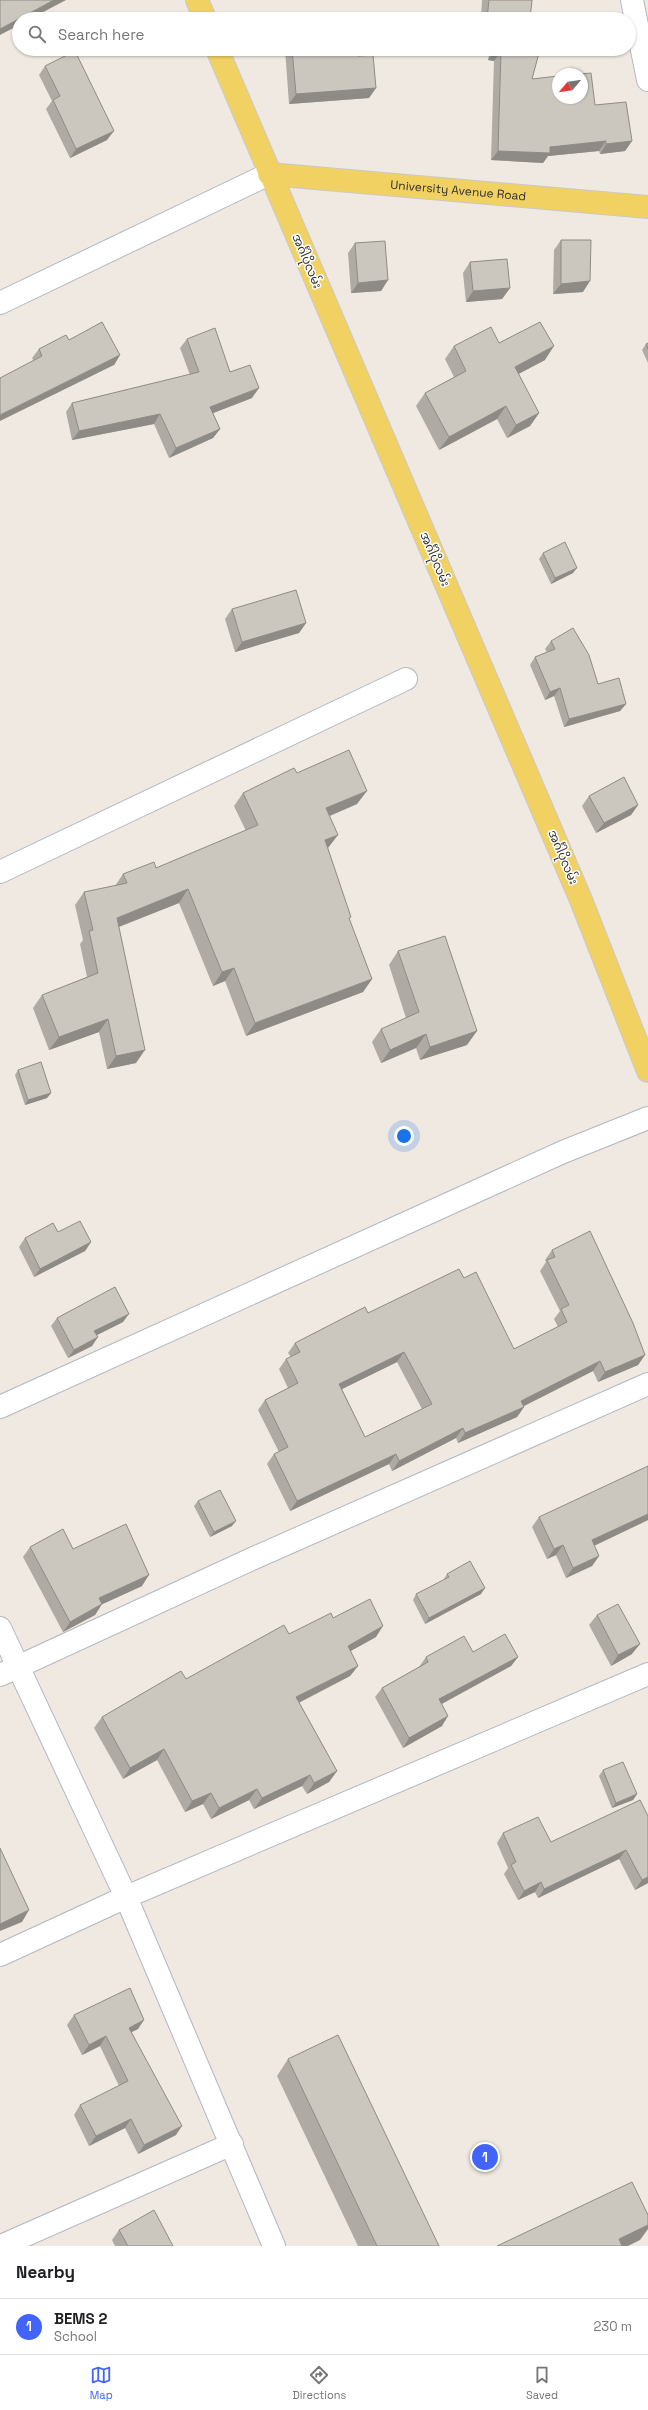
<!DOCTYPE html>
<html lang="en">
<head>
<meta charset="utf-8">
<style>
	:root { --surface:#fff; --page:#f2f2f2; --text:#202124; --muted:#757577; --line:#e0e0e0; --accent:#4264fb }
	body { margin:0; font-family:"Space Grotesk","Noto Sans Myanmar",sans-serif; background:var(--page); color:var(--text) }
	.compass { position:absolute; left:552px; top:68px; width:36px; height:36px; border-radius:50%; background:var(--surface); box-shadow:0 1px 3px #0004; rotate:241deg }
	.you { position:absolute; left:404px; top:1136px; width:14px; height:14px; margin:-10px; border:3px solid #fff; border-radius:50%; background:#1a73e8; box-shadow:0 0 0 6px #1a73e833 }
	.badge { display:grid; place-items:center; width:26px; height:26px; border-radius:50%; background:var(--accent); color:#fff; font-size:13px; font-weight:700 }
	.pin { position:absolute; translate:-50% -50%; border:2px solid #fff; box-shadow:0 1px 4px #0006 }
	.list { margin:0; padding:0; list-style:none }
	h2 { display:flex; justify-content:space-between; align-items:center; height:52px; margin:0; padding:0 16px; font-size:17px }
	h2 small { font-size:13px; font-weight:400; color:var(--muted) }
	.list li { display:grid; grid-template-columns:26px 1fr auto; gap:12px; align-items:center; box-sizing:border-box; height:56px; padding:0 16px; border-top:1px solid var(--line) }
	.list b { display:block; font-size:15px; white-space:nowrap }
	.list p { margin:0; font-size:13px; white-space:nowrap; color:var(--muted) }
	.list em { font-size:13px; font-style:normal; color:var(--muted) }
	.icon { flex:none; width:22px; height:22px; fill:none; stroke:currentColor; stroke-width:2; stroke-linecap:round; stroke-linejoin:round }
	.map { position:relative; flex:none; width:648px; height:2246px; overflow:hidden }
	.search { position:absolute; background:var(--surface); box-shadow:0 1px 3px #0004; left:12px; right:12px; top:12px; height:44px; display:flex; align-items:center; gap:10px; box-sizing:border-box; padding:0 14px; border-radius:22px; color:var(--muted); font-size:15px }
	.sheet { height:108px; background:var(--surface) }
	nav { display:flex; justify-content:space-around; align-items:center; box-sizing:border-box; height:56px; border-top:1px solid var(--line); background:var(--surface); font-size:11px; color:var(--muted) }
	nav a { display:grid; justify-items:center; gap:2px }
	nav .on { color:var(--accent) }
	.map>svg:first-child { display:block }
</style>
</head>
<body>
<div class="map">
<svg width="648" height="2246" viewBox="0 0 648 2246">
	<rect width="100%" height="100%" fill="#efe9e1"/>
	<g fill="none" stroke-linecap="round" stroke-linejoin="round">
		<!-- minor casing -->
		<g stroke="#b4b7c1" stroke-width="24">
			<path id="minor" d="M632,0L648,80
				M0,303L269,174
				M0,872L406,679
				M0,1407L563,1152L648,1118
				M0,1628L126,1897L274,2246
				M0,1675L254,1558L648,1384
				M0,1955L126,1897L648,1674
				M1,2246L232,2144"/>
		</g>
		<!-- major casing -->
		<g stroke="#c9c9c9" stroke-width="24">
			<g id="major">
				<path d="M197,0L205,19"/>
				<path d="M217,49L581,900L648,1071"/>
				<path id="s1" d="M269,174L648,207"/>
			</g>
		</g>
		<!-- minor -->
		<use href="#minor" stroke="#fff" stroke-width="22"/>
		<!-- major -->
		<use href="#major" stroke="#f2d163" stroke-width="22"/>
	</g>
	<!-- wall -->
	<path fill="#afaba4" fill-rule="evenodd" d="M482,0H532L530,19H481Z
		M285,49H356L358,56L376,88L369,98L289,104Z
		M490,49H540L532,79L595,105L632,141L625,151L600,154L599,151L548,156L543,163L491,160L494,61L488,60Z
		M45,66L107,140L70,158L46,109L52,101L39,75Z
		M561,240L583,292L553,294L554,250Z
		M355,243L388,280L381,291L351,293L348,253Z
		M470,262L510,288L502,299L466,302L463,273Z
		M187,339L230,372L252,398L213,413L220,429L213,438L169,458L154,424L72,440L66,412L72,403L190,375L180,348Z
		M69,340L120,355L114,365L34,361L32,358L39,349Z
		M499,343L545,360L518,374L539,413L530,426L507,438L497,419L439,450L416,406L425,393L454,377L445,359L454,346Z
		M648,343V363L642,350L646,344Z
		M543,553L573,573L551,584L539,559Z
		M232,609L306,623L299,633L235,652L225,619Z
		M551,641L598,684L626,704L620,711L564,727L554,696L545,700L530,665L535,657L547,652L545,649Z
		M297,773L357,804L330,816L328,848L349,920L372,979L363,992L246,1036L225,981L213,986L179,903L119,927L136,1063L107,1069L99,1032L49,1050L33,1008L42,995L87,977L80,944L83,940L75,905L84,892L115,886L123,874L156,868L246,831L234,806L243,793Z
		M589,796L638,805L631,815L596,833L582,806Z
		M398,951L467,1045L420,1060L416,1048L381,1063L372,1042L381,1029L406,1018L389,965Z
		M18,1070L51,1093L47,1098L25,1105L15,1075Z
		M58,1232L91,1242L85,1251L34,1277L19,1247L25,1238Z
		M552,1250L645,1355L638,1365L598,1382L593,1371L524,1406V1407L517,1417L458,1443L456,1438L392,1471L389,1464L290,1511L267,1464L274,1454L279,1452L258,1410L265,1400L288,1388L279,1369L286,1359L291,1357L288,1353L295,1343L368,1313L464,1278L514,1349L558,1327L554,1319L560,1311L540,1271L546,1262L545,1260ZM397,1362L422,1409L365,1437L342,1389Z
		M57,1318L123,1322L97,1335L92,1346L68,1358L51,1326Z
		M198,1501L232,1526L210,1537L194,1506Z
		M539,1517L648,1520L594,1546L599,1556L592,1566L566,1578L556,1555L547,1559L532,1527Z
		M30,1547L73,1549L142,1586L102,1604L95,1615L63,1632L23,1557Z
		M447,1574L481,1594L425,1624L413,1600L416,1594L444,1580V1579Z
		M597,1615L632,1654L611,1666L589,1625Z
		M333,1618L376,1637L350,1651L358,1666L350,1676L299,1703L337,1771L329,1782L307,1794L302,1786L254,1809L249,1800L211,1819L203,1804L185,1812L157,1760L123,1779L94,1728L102,1717L186,1679L289,1634Z
		M473,1652L518,1657L511,1666L442,1704V1726L403,1748L375,1697L382,1688L419,1667L426,1657Z
		M603,1770L637,1794L633,1800L612,1808L599,1776Z
		M648,1816V1883L635,1890L619,1859L538,1898L535,1892L518,1900L504,1874L508,1868L497,1843L503,1833L551,1842Z
		M74,2015L138,2029L131,2032L176,2135L138,2154L125,2128L89,2146L74,2115L80,2105L119,2086L100,2046L82,2055L67,2025Z
		M288,2059L439,2246H358L277,2076Z
		M119,2230L173,2246H115L112,2240Z"/>
	<!-- shaded-wall -->
	<path fill="#8e8b86" d="M54,0H66L30,19H19V25L0,35V29Z
		M495,50L501,51L494,61L488,60Z
		M376,88L369,98L289,104L296,94Z
		M114,131L107,140L70,158L76,149Z
		M606,141L599,151L548,156L543,163L491,160L498,151L550,147Z
		M632,141L625,151L600,154L606,144Z
		M388,280L381,291L351,293L358,283Z
		M590,281L583,292L553,294L561,284Z
		M510,288L502,299L466,302L473,291Z
		M554,346L545,360L505,381L515,367Z
		M120,355L114,365L0,421V415Z
		M259,388L252,398L203,417L210,407Z
		M506,406L497,419L439,450L449,437Z
		M539,413L530,426L507,438L516,425Z
		M160,414L154,424L72,440L79,431Z
		M220,429L213,438L169,458L176,448Z
		M577,568L573,573L551,584L555,578Z
		M306,623L299,633L235,652L242,642Z
		M560,688L554,696L545,700L550,692Z
		M626,704L620,711L564,727L569,719Z
		M367,791L357,804L317,821L326,808Z
		M638,805L631,815L596,833L604,823Z
		M338,835L328,848L316,853L325,840Z
		M188,889L179,903L108,931L117,918Z
		M234,968L225,981L213,986L222,972Z
		M372,979L363,992L246,1036L255,1023Z
		M108,1019L99,1032L49,1050L59,1037Z
		M477,1031L467,1045L420,1060L430,1047Z
		M426,1034L416,1048L381,1063L390,1050Z
		M145,1050L136,1063L107,1069L116,1056Z
		M51,1093L47,1098L25,1105L28,1100Z
		M91,1242L85,1251L34,1277L40,1269Z
		M129,1314L123,1322L89,1339L94,1331Z
		M98,1337L92,1346L68,1358L74,1350Z
		M404,1352L397,1362L332,1394L339,1384Z
		M645,1355L638,1365L598,1382L605,1372Z
		M600,1361L593,1371L514,1411L521,1401Z
		M524,1407L517,1417L458,1443L465,1433Z
		M463,1428L456,1438L392,1471L399,1461Z
		M396,1454L389,1464L290,1511L297,1501Z
		M648,1514V1520L585,1550L592,1540Z
		M236,1521L232,1526L210,1537L214,1532Z
		M563,1545L556,1555L547,1559L554,1549Z
		M599,1556L592,1566L566,1578L573,1568Z
		M149,1575L142,1586L92,1609L99,1598Z
		M485,1588L481,1594L425,1624L429,1618Z
		M102,1604L95,1615L63,1632L70,1622Z
		M383,1626L376,1637L340,1657L348,1646Z
		M640,1644L632,1654L611,1666L618,1655Z
		M518,1657L511,1666L432,1709L439,1699Z
		M358,1666L350,1676L288,1708L296,1697Z
		M448,1716L442,1726L403,1748L409,1738Z
		M164,1749L157,1760L123,1779L130,1768Z
		M337,1771L329,1782L307,1794L314,1783Z
		M310,1775L302,1786L254,1809L262,1798Z
		M257,1789L249,1800L211,1819L219,1808Z
		M211,1793L203,1804L185,1812L192,1801Z
		M637,1794L633,1800L612,1808L616,1803Z
		M626,1850L619,1859L538,1898L544,1889Z
		M648,1877V1883L635,1890L642,1880Z
		M541,1882L535,1892L518,1900L524,1891Z
		M29,1910L22,1922L0,1931V1924Z
		M144,2020L138,2029L122,2037L129,2028Z
		M106,2036L100,2046L82,2055L89,2045Z
		M131,2119L125,2128L89,2146L96,2136Z
		M182,2126L176,2135L138,2154L144,2145Z
		M648,2225V2229L640,2240L628,2246H614L619,2239Z"/>
	<!-- building -->
	<path fill="#cbc7bf" stroke="#8e8b86" fill-rule="evenodd" d="M0,0H54L0,29Z
		M489,0H532L530,19H487Z
		M346,13L347,19H327Z
		M292,49H356L358,56L373,55L376,88L296,94Z
		M495,49H540L532,79L558,76V98H582V74H580L591,73L595,105L626,102L632,141L606,144V141L550,147V153L498,151L501,51L495,50Z
		M75,51L114,131L76,149L53,100L60,96L45,66Z
		M561,240H591L590,281L561,284Z
		M385,241L388,280L358,283L355,243Z
		M507,259L510,288L473,291L470,262Z
		M102,322L120,355L0,415V378L42,356L39,349L66,335L69,340Z
		M540,322L554,346L515,367L539,413L516,425L506,406L449,437L425,393L466,371L454,346L491,327L499,343Z
		M215,328L230,372L250,365L259,388L210,407L220,429L176,448L160,414L79,431L72,403L199,372L187,339Z
		M648,343V349L646,344Z
		M565,542L577,568L555,578L543,553Z
		M296,590L306,623L242,642L232,609Z
		M573,628L589,655L598,684L619,678L626,704L569,719L560,688L550,692L535,657L555,649L551,641Z
		M349,750L367,791L326,808L338,835L325,840L351,917L349,918L372,979L255,1023L234,968L222,972L188,889L117,918L145,1050L116,1056L108,1019L59,1037L42,995L98,973L89,931L93,930L84,892L127,883L123,874L154,862L156,868L258,825L243,793L294,768L297,773Z
		M624,777L638,805L604,823L589,796Z
		M445,936L477,1031L430,1047L426,1034L390,1050L381,1029L419,1012L398,951Z
		M41,1062L51,1093L28,1100L18,1070Z
		M80,1221L91,1242L40,1269L25,1238L53,1223L58,1232Z
		M590,1231L633,1323L645,1355L605,1372L600,1361L521,1401L524,1407L465,1433L463,1428L399,1461L396,1454L297,1501L274,1454L288,1447L265,1400L298,1383L286,1359L300,1352L295,1343L365,1307L368,1313L459,1269L464,1278L476,1272L514,1349L567,1322L561,1309L569,1305L547,1260L555,1257L552,1250ZM404,1352L432,1404L365,1437L339,1384Z
		M115,1287L129,1314L94,1331L98,1337L74,1350L57,1318Z
		M648,1466V1514L592,1540L599,1556L573,1568L563,1545L554,1549L539,1517Z
		M220,1490L236,1521L214,1532L198,1501Z
		M126,1524L149,1575L99,1598L102,1604L70,1622L30,1547L63,1529L73,1549Z
		M470,1561L485,1588L429,1618L416,1594L449,1577L447,1574Z
		M370,1599L383,1626L348,1646L358,1666L296,1697L337,1771L314,1783L310,1775L262,1798L257,1789L219,1808L211,1793L192,1801L164,1749L130,1768L102,1717L181,1671L186,1679L284,1625L289,1634L331,1613L333,1618Z
		M618,1604L640,1644L618,1655L597,1615Z
		M505,1634L518,1657L439,1699L448,1716L409,1738L382,1688L428,1662L426,1657L464,1636L473,1652Z
		M623,1762L637,1794L616,1803L603,1770Z
		M640,1800L648,1816V1877L642,1880L626,1850L544,1889L541,1882L524,1891L511,1865L516,1862L503,1833L538,1817L551,1842Z
		M0,1848L29,1910L0,1924Z
		M130,1988L144,2020L129,2028L182,2126L144,2145L131,2119L96,2136L80,2105L128,2081L106,2036L89,2045L74,2015Z
		M338,2035L439,2246H377L288,2059Z
		M632,2182L648,2215V2225L619,2239L622,2246H497Z
		M154,2210L173,2246H128L119,2230Z"/>
	<g text-anchor="middle" dominant-baseline="central" stroke-width="3" stroke-linejoin="round" paint-order="stroke">
		<!-- street labels -->
		<g font-size="12" fill="#2e2e2e" stroke="#fff">
			<text stroke="none"><textPath href="#s1" startOffset="190">University Avenue Road</textPath></text>
			<text transform="translate(307 261) rotate(67)">အင်္ဂါပိုလမ်း</text>
			<text transform="translate(435 559) rotate(67)">အင်္ဂါပိုလမ်း</text>
			<text transform="translate(563 857) rotate(67)">အင်္ဂါပိုလမ်း</text>
		</g>
	</g>
</svg>
<svg class="compass" viewBox="-18 -18 36 36"><path d="M0-13l5 13h-10z" fill="#e53935"/><path d="M0 13l5-13h-10z" fill="#757577"/></svg>
<div class="you"></div>
<div class="pin badge" style="left:485px;top:2157px">1</div>
<div class="search"><svg class="icon" aria-label="search" viewBox="0 0 24 24"><circle cx="10" cy="10" r="6"/><path d="M15 15l6 6"/></svg>Search here</div>
</div>
<section class="sheet">
<h2>Nearby<small></small></h2>
<ul class="list">
<li><span class="badge">1</span><div><b>BEMS 2</b><p>School</p></div><em>230 m</em></li>
</ul>
</section>
<nav>
<a class="on"><svg class="icon" aria-label="map" viewBox="0 0 24 24"><path d="M3 6l6-2 6 2 6-2v14l-6 2-6-2-6 2zM9 4v14M15 6v14"/></svg>Map</a>
<a><svg class="icon" aria-label="directions" viewBox="0 0 24 24"><path d="M12 3l9 9-9 9-9-9zM9 14v-3h6M13 9l2 2-2 2"/></svg>Directions</a>
<a><svg class="icon" aria-label="saved" viewBox="0 0 24 24"><path d="M7 4h10v16l-5-4-5 4z"/></svg>Saved</a>
</nav>
</body>
</html>
